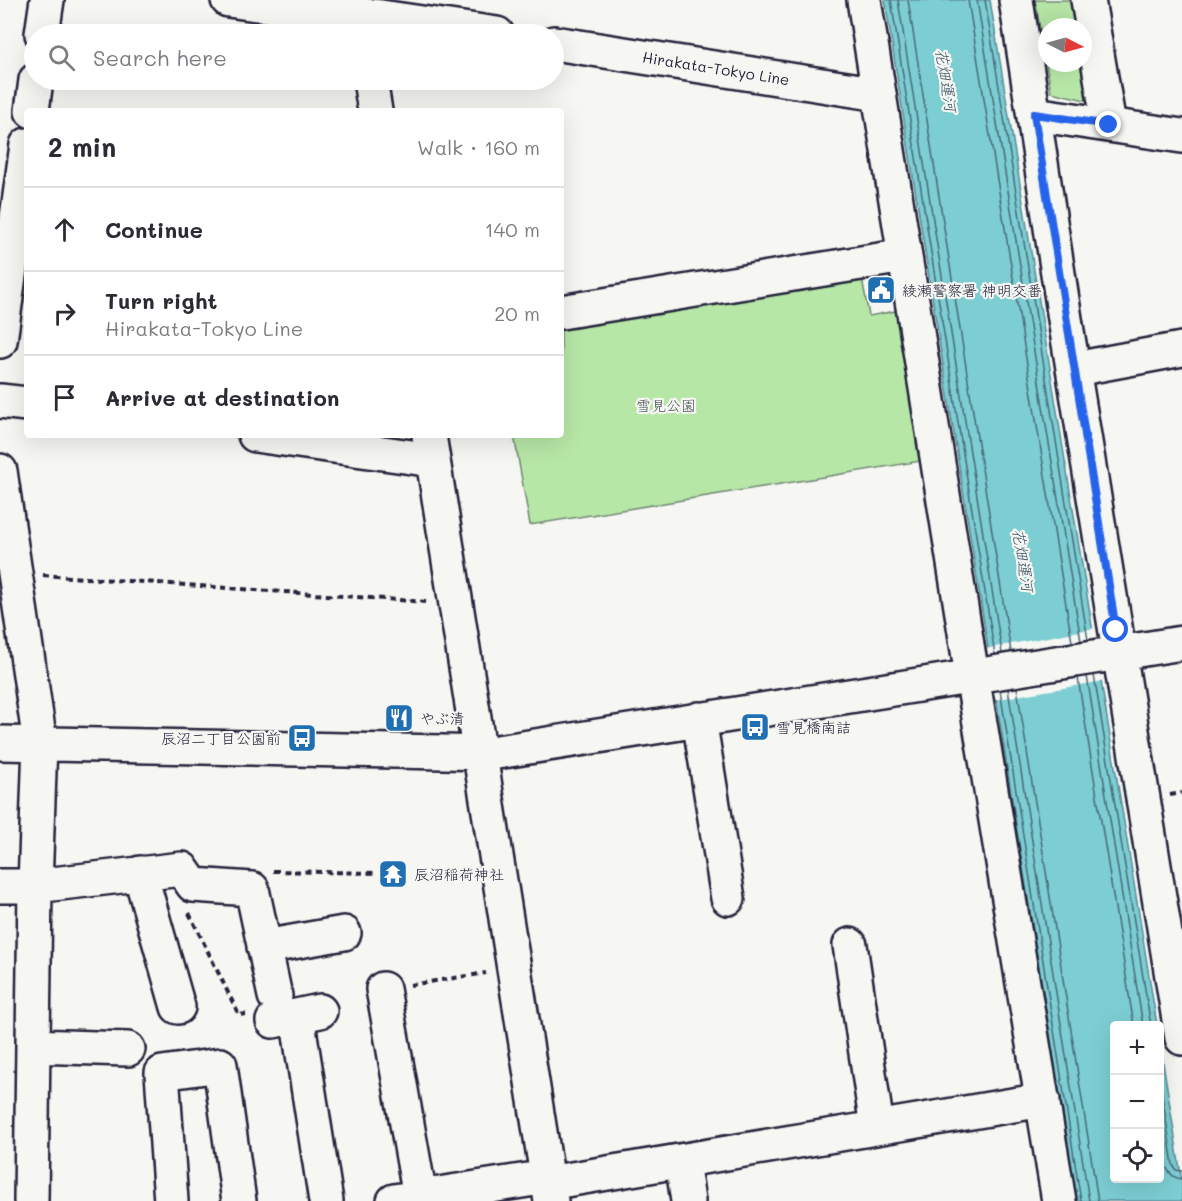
<!DOCTYPE html>
<html lang="en">
<head>
<meta charset="utf-8">
<style>
	:root { --surface:#fff; --page:#f7f7f7; --text:#2b2b33; --muted:#7c7c81; --line:#e1e1e2 }
	body { margin:0; font-family:Mali,"Klee One",sans-serif; background:var(--page); color:var(--text) }
	.controls { position:absolute; right:18px; bottom:18px; display:grid; overflow:hidden; border-radius:6px; box-shadow:0 6px 24px #0002 }
	.controls button { width:54px; height:54px; display:grid; place-items:center; padding:0; border:0; border-bottom:2px solid var(--line); background:var(--surface); color:var(--text); font:30px sans-serif }
	.compass { position:absolute; left:1038px; top:18px; width:54px; height:54px; border-radius:50%; background:var(--surface); box-shadow:0 6px 24px #0002; rotate:96deg }
	.stop { position:absolute; width:18px; height:18px; margin:-14px; border:4px solid #2563eb; border-radius:50%; background:#fff }
	.stop.end { background:#2563eb; border-color:#fff; box-shadow:0 2px 6px #0008 }
	.list { margin:0; padding:0; list-style:none }
	h2 { display:flex; justify-content:space-between; align-items:center; height:78px; margin:0; padding:0 24px; font-size:26px }
	h2 small { font-size:20px; font-weight:400; color:var(--muted) }
	.list li { display:grid; grid-template-columns:39px 1fr auto; gap:18px; align-items:center; box-sizing:border-box; height:84px; padding:0 24px; border-top:2px solid var(--line) }
	.list b { display:block; font-size:22px; white-space:nowrap }
	.list p { margin:0; font-size:20px; white-space:nowrap; color:var(--muted) }
	.list em { font-size:20px; font-style:normal; color:var(--muted) }
	.icon { flex:none; width:33px; height:33px; fill:none; stroke:currentColor; stroke-width:2; stroke-linecap:round; stroke-linejoin:round }
	.map { position:relative; flex:none; width:1182px; height:1201px; overflow:hidden }
	.search { position:absolute; background:var(--surface); box-shadow:0 6px 24px #0002; left:24px; top:24px; width:540px; height:66px; display:flex; align-items:center; gap:15px; box-sizing:border-box; padding:0 21px; border-radius:33px; color:var(--muted); font-size:22px }
	.panel { position:absolute; background:var(--surface); box-shadow:0 6px 24px #0002; left:24px; top:108px; width:540px; height:330px; border-radius:6px }
	.map>svg:first-child { display:block }
</style>
</head>
<body>
<div class="map">
<svg width="1182" height="1201" viewBox="0 0 1182 1201">
	<rect width="100%" height="100%" fill="#f6f6f2"/>
	<filter id="ink" filterUnits="userSpaceOnUse"><feTurbulence type="fractalNoise" baseFrequency=".0167" numOctaves="2"/><feDisplacementMap in="SourceGraphic" scale="12" xChannelSelector="R" yChannelSelector="G"/><feConvolveMatrix kernelMatrix="1 2 1 2 8 2 1 2 1" color-interpolation-filters="sRGB"/></filter>
	<g filter="url(#ink)">
		<!-- green -->
		<path fill="#b7e7a7" stroke="#6c8471" stroke-width="1.5" d="M1035,0H1078L1082,27H1047V63H1083L1094,91L1085,100L1051,92Z
			M862,278L869,316L896,311L921,461L530,525L514,435H561V324Z"/>
		<!-- water -->
		<path fill="#7cced3" stroke="#588996" stroke-width="1.5" d="M885,0H990L1157,1025L1114,1026V1178H1160V1043L1182,1182V1201H1076Z"/>
		<!-- pier -->
		<path fill="#f6f6f2" d="M1095,628L1104,681L993,700L985,649Z"/>
		<g fill="none" stroke-linecap="round" stroke-linejoin="round">
			<!-- shore -->
			<path stroke="#466778" stroke-width="1.5" d="M891,0L995,655
				M898,0L1002,653
				M908,0L1011,652
				M968,0L1072,642
				M977,0L1081,641
				M985,0L1088,640
				M1094,675L1151,1026
				M1087,676L1143,1026
				M1078,678L1134,1026
				M1017,688L1098,1201
				M1008,689L1089,1201
				M1000,690L1081,1201
				M1160,1081L1173,1165L1176,1170L1182,1171
				M1160,1128C1162,1144 1160,1177 1182,1179"/>
			<!-- minor casing -->
			<g stroke="#22223b" stroke-width="38">
				<path id="minor" d="M864,0L968,651L1059,1201
					M1016,0L1065,319L1182,1038
					M1088,0L1109,125
					M42,34L47,0
					M370,80L375,111
					M32,111L36,80
					M561,312L904,256
					M0,341L27,145
					M1075,369L1182,349
					M0,401L27,404
					M255,435L433,460
					M429,435L551,1201
					M0,471L40,743L35,886L31,1201
					M699,719L728,898
					M0,743L491,753L1182,643
					M140,873L178,1007
					M0,886H35L182,869L193,885L252,889L275,996
					M850,945L877,1127
					M264,947L344,933
					M383,989L420,1197
					M297,1016L326,1201
					M273,1021L320,1011
					M33,1046L128,1049
					M682,1161L688,1201
					M548,1183L1043,1100
					M171,1201L162,1073L220,1065L239,1201
					M394,1201L547,1177"/>
			</g>
			<!-- major casing -->
			<g stroke="#22223b" stroke-width="38">
				<path id="major" d="M228,0L337,15H358L381,17L497,34
					M554,43L879,94
					M1034,114L1182,136"/>
			</g>
			<!-- path -->
			<path stroke="#22223b" stroke-width="4" stroke-dasharray="6 4.5" stroke-linecap="butt" d="M43,575L427,602
				M1170,795L1182,793
				M273,871L374,873
				M189,913L239,1015L246,1014
				M410,985L486,973"/>
			<!-- minor -->
			<use href="#minor" stroke="#f6f6f2" stroke-width="33"/>
			<!-- major -->
			<use href="#major" stroke="#f6f6f2" stroke-width="33"/>
		</g>
	</g>
	<g fill="none" stroke-linecap="round" stroke-linejoin="round" filter="url(#ink)">
		<!-- route -->
		<path stroke="#2563eb" stroke-width="8" d="M1109,125L1034,114L1116,630"/>
	</g>
	<!-- icons -->
	<defs>
		<g id="civic-square" transform="scale(1.5)"><rect x="-9" y="-9" width="18" height="18" rx="4" fill="#1f6fb2" stroke="#f6f6f2"/><path d="M-.6-6.5H3V-4.5H.6V-3L4-1V1h2V6H-6V1h2V-1L-.6-3ZM-1.2 2.5V6h2.4V2.5Z" fill="#fff"/></g>
		<g id="restaurant-square" transform="scale(1.5)"><rect x="-9" y="-9" width="18" height="18" rx="4" fill="#1f6fb2" stroke="#f6f6f2"/><path d="M-5-6h1v4h1v-4h1v4h1v-4h1v5L-1.5 .5V6h-2V.5L-5-1ZM5-6V6H3V1.5H1.5Q1.5-4 5-6Z" fill="#fff"/></g>
		<g id="bus-square" transform="scale(1.5)"><rect x="-9" y="-9" width="18" height="18" rx="4" fill="#1f6fb2" stroke="#f6f6f2"/><path d="M-5-6H5V4H4V6H2V4H-2V6H-4V4H-5ZM-3.5-4V0h7V-4ZM-3.5 1.2v1.5H-2V1.2ZM2 1.2v1.5H3.5V1.2Z" fill="#fff"/></g>
		<g id="temple-square" transform="scale(1.5)"><rect x="-9" y="-9" width="18" height="18" rx="4" fill="#1f6fb2" stroke="#f6f6f2"/><path d="M0-6L5-2H3V0L6.5 2.5H4V6H1.5V3h-3V6H-4V2.5H-6.5L-3 0V-2H-5Z" fill="#fff"/></g>
	</defs>
	<g fill-rule="evenodd">
		<use href="#civic-square" x="881" y="290"/>
		<use href="#restaurant-square" x="399" y="718"/>
		<use href="#bus-square" x="755" y="727"/>
		<use href="#bus-square" x="302" y="738"/>
		<use href="#temple-square" x="393" y="874"/>
	</g>
	<g text-anchor="middle" dominant-baseline="central" stroke-width="4.5" stroke-linejoin="round" paint-order="stroke">
		<!-- street labels -->
		<g font-size="15" fill="#22223b" stroke="#f6f6f2">
			<text transform="translate(716 68) rotate(9)">Hirakata-Tokyo Line</text>
		</g>
		<!-- poi labels -->
		<g font-size="15" fill="#22223b" stroke="#f6f6f2" text-anchor="start">
			<text x="902" y="290">綾瀬警察署 神明交番</text>
			<text x="420" y="718">やぶ清</text>
			<text x="776" y="727">雪見橋南詰</text>
			<text x="281" y="738" text-anchor="end">辰沼二丁目公園前</text>
			<text x="414" y="874">辰沼稲荷神社</text>
		</g>
		<!-- park labels -->
		<g font-size="15" fill="#475356" stroke="#f6f6f2">
			<text x="666" y="405">雪見公園</text>
		</g>
		<!-- water labels -->
		<g font-size="16" font-style="italic" fill="#3d5669" stroke="#f6f6f2">
			<text transform="translate(947 80) rotate(81)">花畑運河</text>
			<text transform="translate(1024 560) rotate(81)">花畑運河</text>
		</g>
	</g>
</svg>
<div class="controls">
<button>+</button>
<button>−</button>
<button><svg class="icon" aria-label="locate" viewBox="0 0 24 24"><circle cx="12" cy="12" r="6"/><path d="M12 2v4M12 18v4M2 12h4M18 12h4"/></svg></button>
</div>
<svg class="compass" viewBox="-18 -18 36 36"><path d="M0-13l5 13h-10z" fill="#e53935"/><path d="M0 13l5-13h-10z" fill="#7c7c81"/></svg>
<div class="stop" style="left:1116px;top:630px"></div>
<div class="stop end" style="left:1109px;top:125px"></div>
<div class="search"><svg class="icon" aria-label="search" viewBox="0 0 24 24"><circle cx="10" cy="10" r="6"/><path d="M15 15l6 6"/></svg>Search here</div>
<section class="panel">
<h2>2 min<small>Walk · 160 m</small></h2>
<ul class="list">
<li><svg class="icon" aria-label="ahead" viewBox="0 0 24 24"><path d="M12 20V5M6 11l6-6 6 6"/></svg><div><b>Continue</b></div><em>140 m</em></li>
<li><svg class="icon" aria-label="right" viewBox="0 0 24 24"><path d="M7 20v-9h11M14 6l5 5-5 5"/></svg><div><b>Turn right</b><p>Hirakata-Tokyo Line</p></div><em>20 m</em></li>
<li><svg class="icon" aria-label="arrive" viewBox="0 0 24 24"><path d="M6 21V4h12l-3 4 3 4H6"/></svg><div><b>Arrive at destination</b></div></li>
</ul>
</section>
</div>
</body>
</html>
